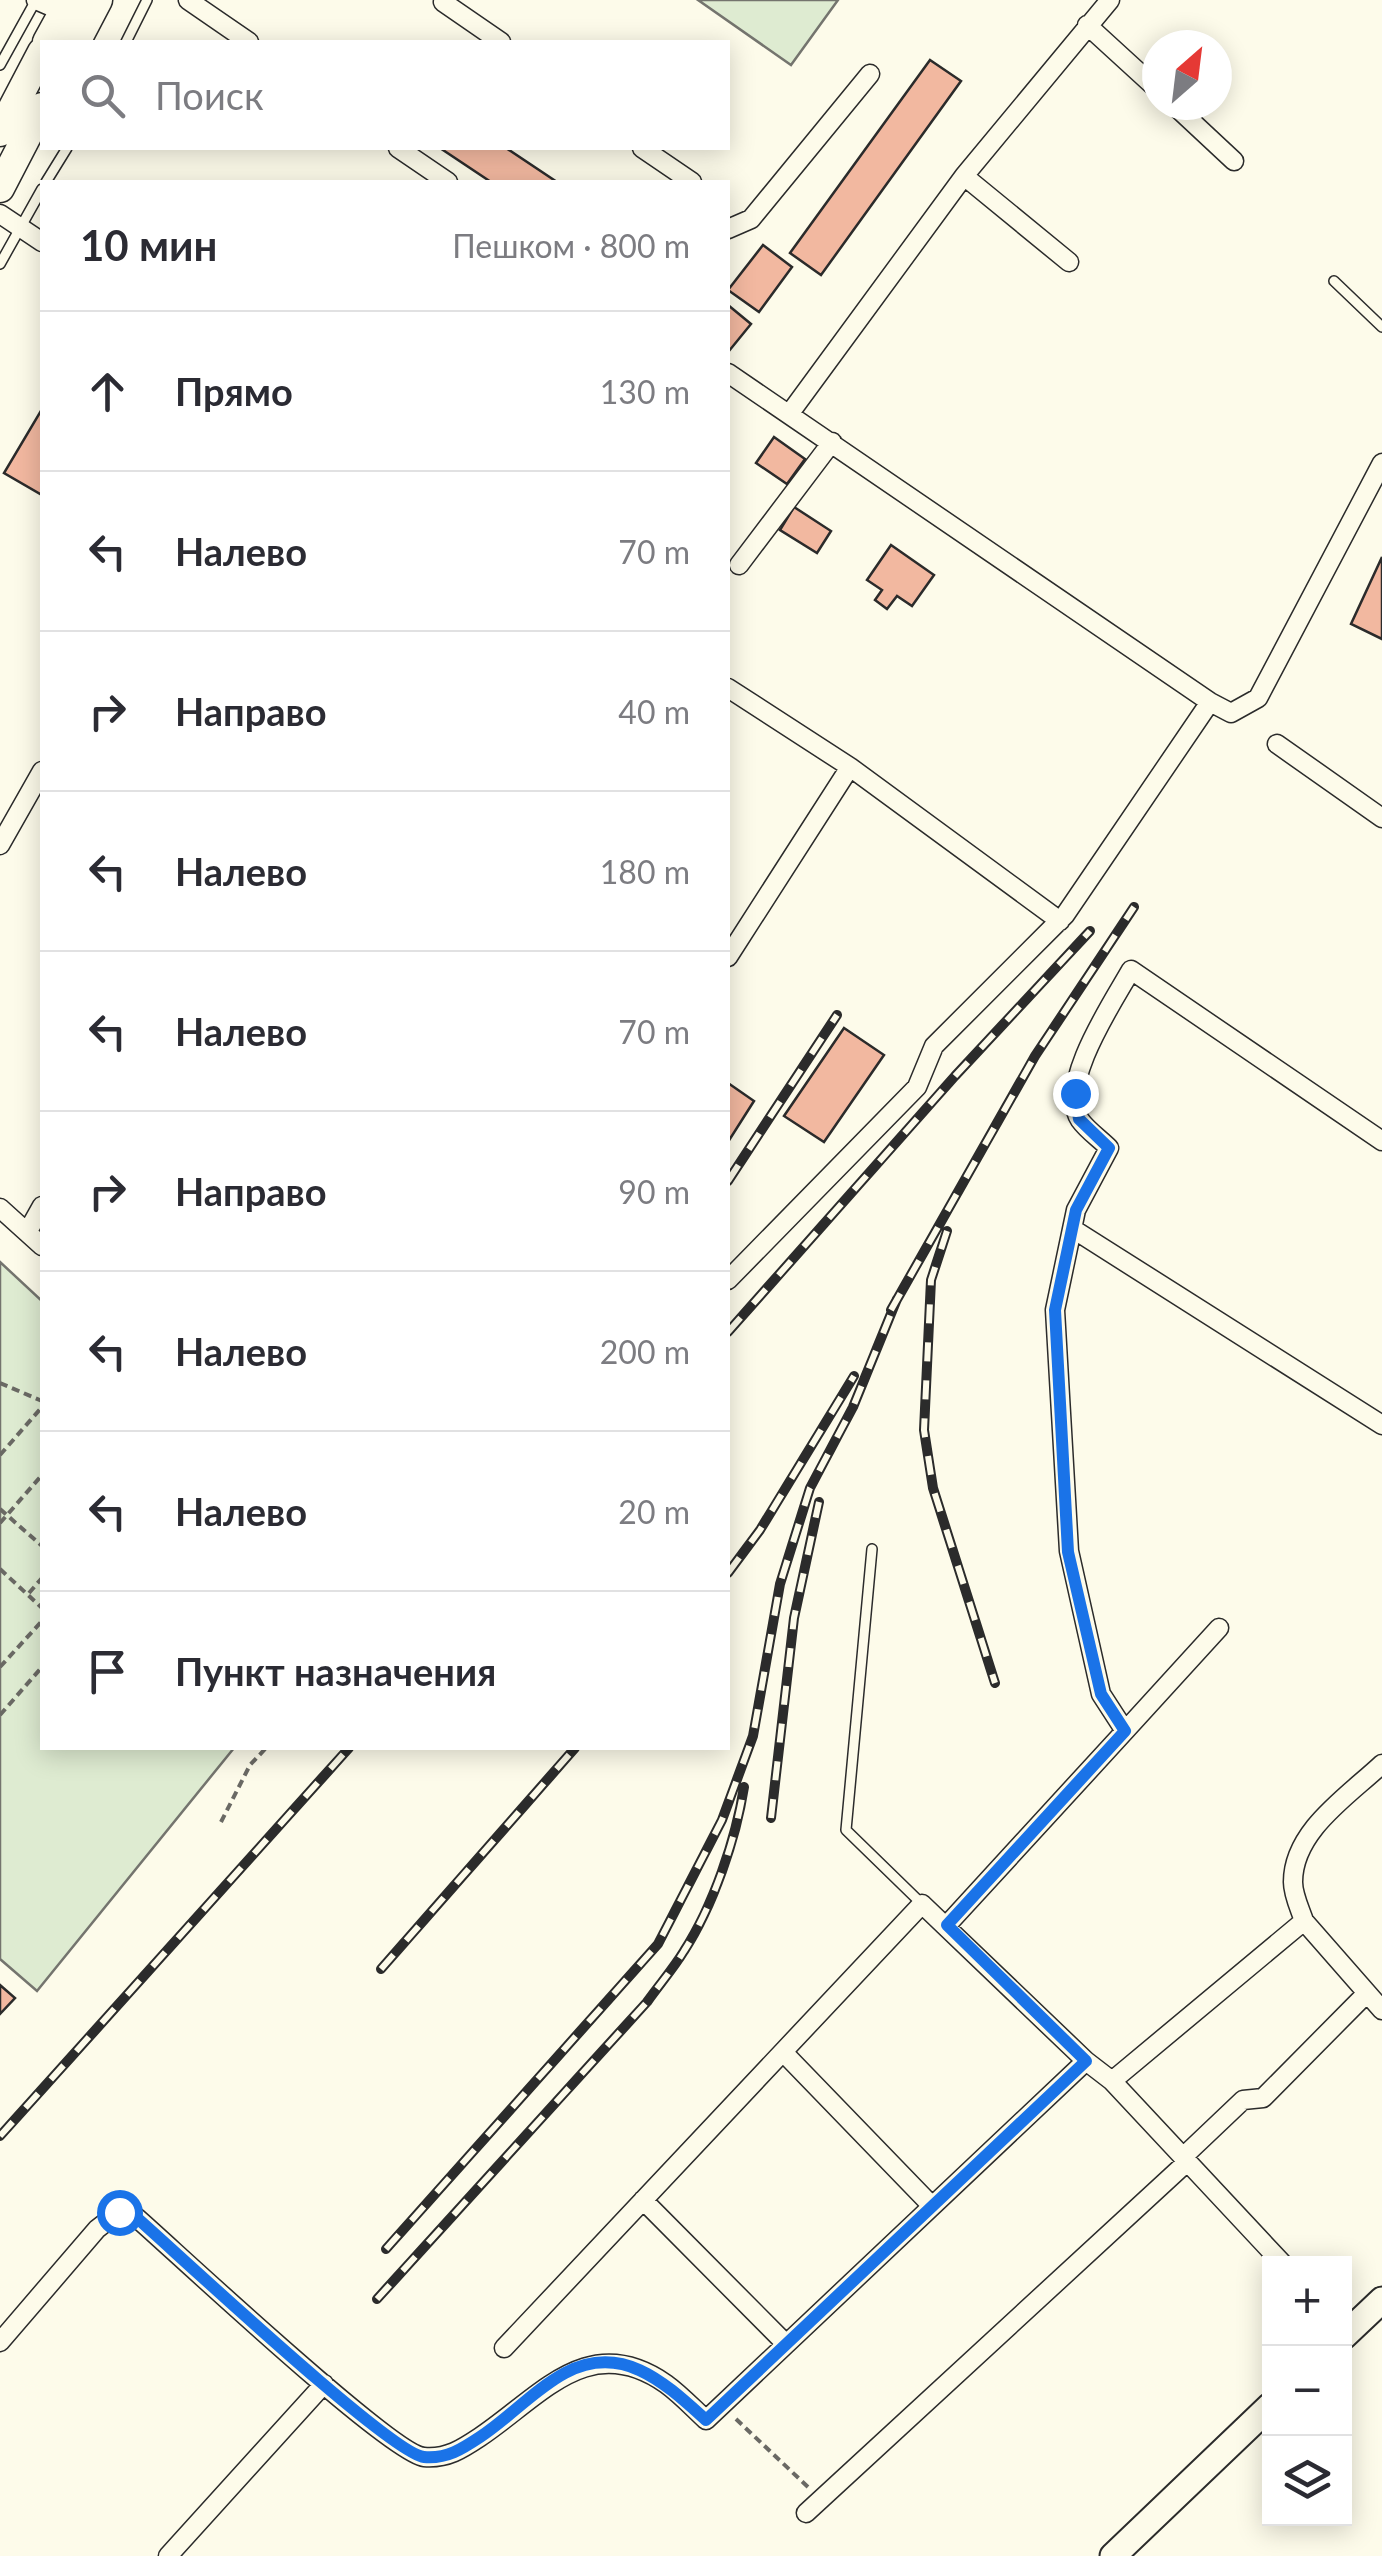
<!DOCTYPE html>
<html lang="ru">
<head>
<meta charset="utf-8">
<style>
	:root { --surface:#fff; --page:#f7f7f7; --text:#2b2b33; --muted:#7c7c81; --line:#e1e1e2 }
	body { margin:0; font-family:Lato,sans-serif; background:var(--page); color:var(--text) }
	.controls { position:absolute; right:30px; bottom:30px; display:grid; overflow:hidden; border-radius:0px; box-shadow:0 5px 25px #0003 }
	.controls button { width:90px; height:90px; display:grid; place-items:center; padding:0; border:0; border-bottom:2px solid var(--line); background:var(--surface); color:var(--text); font:50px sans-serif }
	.compass { position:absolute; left:1142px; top:30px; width:90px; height:90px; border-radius:50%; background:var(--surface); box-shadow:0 5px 25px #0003; rotate:28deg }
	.stop { position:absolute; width:30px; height:30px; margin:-22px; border:8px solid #1a73e8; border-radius:50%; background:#fff }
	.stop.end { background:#1a73e8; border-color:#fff; box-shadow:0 2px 10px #0008 }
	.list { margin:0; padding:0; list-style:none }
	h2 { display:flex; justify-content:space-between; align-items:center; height:130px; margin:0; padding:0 40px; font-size:42px }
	h2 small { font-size:32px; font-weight:400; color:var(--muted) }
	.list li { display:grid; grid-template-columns:65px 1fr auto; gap:30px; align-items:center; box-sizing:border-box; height:160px; padding:0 40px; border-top:2px solid var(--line) }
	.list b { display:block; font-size:38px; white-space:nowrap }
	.list em { font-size:32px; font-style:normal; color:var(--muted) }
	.icon { flex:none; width:55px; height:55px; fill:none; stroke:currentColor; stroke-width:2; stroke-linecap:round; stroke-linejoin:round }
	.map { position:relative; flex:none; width:1382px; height:2556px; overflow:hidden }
	.search { position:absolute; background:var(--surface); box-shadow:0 5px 25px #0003; left:40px; top:40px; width:690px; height:110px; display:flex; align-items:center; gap:25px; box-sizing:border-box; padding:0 35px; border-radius:0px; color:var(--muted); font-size:38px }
	.panel { position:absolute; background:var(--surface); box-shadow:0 5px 25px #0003; left:40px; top:180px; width:690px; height:1570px; border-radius:0px }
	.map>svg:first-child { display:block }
</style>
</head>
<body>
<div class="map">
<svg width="1382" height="2556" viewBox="0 0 1382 2556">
	<rect width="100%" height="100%" fill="#fdfbea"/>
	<!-- green -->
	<path fill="#deebd1" stroke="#74746e" stroke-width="2.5" d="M698,0H838L791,65Z
		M0,1262L42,1301V1748H234L37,1991L0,1959Z"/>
	<!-- building -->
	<path fill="#f2b8a0" stroke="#2b2b2b" stroke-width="2.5" d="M930,60L961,81L821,275L790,253Z
		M440,148H506L557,182H491Z
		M763,245L792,267L759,312L728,290Z
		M728,305L751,324L729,351L728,350Z
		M42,409V495L4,473Z
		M774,437L805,459L787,484L756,463Z
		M794,507L831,531L817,553L780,530Z
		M891,545L934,575L912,606L897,596L887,609L875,600L882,590L867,580Z
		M1382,557V639L1351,624Z
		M844,1028L884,1055L824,1142L784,1116Z
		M728,1083L754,1101L728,1142Z
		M0,1985L15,1998L0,2014Z"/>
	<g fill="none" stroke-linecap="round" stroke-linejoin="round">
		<!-- lane casing -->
		<g stroke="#2b2b2b" stroke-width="12">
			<path id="lane" d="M126,42L147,0
				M0,65L36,0
				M46,182L67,148
				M0,264L42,189
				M1334,281L1382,327
				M872,1549L846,1830L922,1904"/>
		</g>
		<!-- street casing -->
		<g stroke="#2b2b2b" stroke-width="21">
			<path id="street" d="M36,0L73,16
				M188,0L249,42
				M444,0L443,2L501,42
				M1087,25L1157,89
				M1174,105L1234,161
				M398,148L448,182
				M642,148L692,182
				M964,176L1069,262
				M0,214L42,242
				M728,229L751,219L870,74
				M728,373L1210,702L1231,713L1258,698L1382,463
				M790,413L964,176L1110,0
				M739,565L832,442
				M728,688L850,767L1060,921
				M1277,744L1382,818
				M0,845L42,771
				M728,957L850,767
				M0,1208L42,1246
				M1073,1229L1382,1425
				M28,1231L42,1206
				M728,1280L917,1087L934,1046L1065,915L1210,702
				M1125,1731L1219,1628
				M1304,1921L1382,2010
				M947,1925L1125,1731L1101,1694L1069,1551L1055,1310L1076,1210L1109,1148C1100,1139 1087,1130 1080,1120C1057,1085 1113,1002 1131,970L1382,1141
				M783,2052L932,2206
				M1112,2081L1304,1921C1300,1909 1293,1895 1293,1882C1293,1831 1348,1796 1382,1764
				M1183,2157L1243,2100L1263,2098L1367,1993
				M643,2200L786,2344
				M0,2342L97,2229L119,2212L137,2218C177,2253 391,2454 424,2457C447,2459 462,2449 480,2437C541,2396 589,2330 666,2384C680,2394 693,2408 706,2420L1086,2061
				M504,2348L922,1904L1086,2061L1112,2081L1283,2264
				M806,2513L1187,2162
				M168,2556L324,2384"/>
		</g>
		<!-- secondary casing -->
		<g stroke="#2b2b2b" stroke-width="29">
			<path id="secondary" d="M1344,2336L1382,2300
				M1113,2556L1270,2406"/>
		</g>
		<!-- primary casing -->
		<g stroke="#2b2b2b" stroke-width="31">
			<path id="primary" d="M47,42L70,0
				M76,42L98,0
				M0,132L42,52
				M0,188L42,107"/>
		</g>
		<!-- path -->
		<path stroke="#6a6964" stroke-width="4" stroke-dasharray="8 5" stroke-linecap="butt" d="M0,1383L42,1401
			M0,1455L42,1407
			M0,1509L42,1546
			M0,1523L42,1475
			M0,1569L42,1608
			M29,1593L42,1578
			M0,1667L42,1621
			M0,1715L42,1667
			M221,1822L250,1765L266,1748
			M736,2419L809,2488"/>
		<!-- lane -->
		<use href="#lane" stroke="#fdfbea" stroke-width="9"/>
		<!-- street -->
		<use href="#street" stroke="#fdfbea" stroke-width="18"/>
		<!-- secondary -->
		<use href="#secondary" stroke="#fdfbea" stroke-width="25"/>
		<!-- primary -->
		<use href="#primary" stroke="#fdfbea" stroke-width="28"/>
		<!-- rail casing -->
		<g stroke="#2b2b2b" stroke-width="10">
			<path id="rail" d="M728,1181L837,1015
				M947,1231L931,1280L924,1430L933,1488L995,1683
				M891,1310L1035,1056L1134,907
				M728,1332L955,1076L1090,931
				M728,1573L760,1530L854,1376
				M771,1818L794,1618L819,1502
				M381,1969L575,1748
				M0,2136L349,1748
				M386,2249L658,1944L722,1820L753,1736L780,1584L810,1488L853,1407L897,1299
				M377,2299L647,2002C659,1985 673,1969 684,1951C713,1906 736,1839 744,1787"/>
		</g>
		<!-- rail -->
		<use href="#rail" stroke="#fdfbea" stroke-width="6" stroke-dasharray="19" stroke-linecap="butt"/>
	</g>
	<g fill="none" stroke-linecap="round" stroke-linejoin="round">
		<!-- route -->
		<path stroke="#1a73e8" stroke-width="12" d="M119,2212L137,2218C177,2253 391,2454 424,2457C447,2459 462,2449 480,2437C509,2418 535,2389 565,2373C623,2342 666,2384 706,2420L1086,2061L947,1925L1125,1731L1101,1694L1068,1552L1055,1310L1076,1210L1109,1148L1079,1119L1075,1093"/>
	</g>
</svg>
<div class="controls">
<button>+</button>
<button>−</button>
<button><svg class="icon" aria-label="layers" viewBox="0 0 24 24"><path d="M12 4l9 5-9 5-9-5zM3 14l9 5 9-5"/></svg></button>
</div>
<svg class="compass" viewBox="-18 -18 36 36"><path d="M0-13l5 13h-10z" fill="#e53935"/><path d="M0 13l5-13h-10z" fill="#7c7c81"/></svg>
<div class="stop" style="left:119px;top:2212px"></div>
<div class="stop end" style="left:1075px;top:1093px"></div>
<div class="search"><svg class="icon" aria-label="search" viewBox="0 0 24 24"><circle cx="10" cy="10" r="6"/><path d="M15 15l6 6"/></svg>Поиск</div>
<section class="panel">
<h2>10 мин<small>Пешком · 800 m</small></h2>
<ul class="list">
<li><svg class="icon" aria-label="ahead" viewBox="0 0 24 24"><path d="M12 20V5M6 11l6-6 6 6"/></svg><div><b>Прямо</b></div><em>130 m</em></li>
<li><svg class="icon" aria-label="left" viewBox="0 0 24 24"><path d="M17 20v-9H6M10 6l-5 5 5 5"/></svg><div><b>Налево</b></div><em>70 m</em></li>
<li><svg class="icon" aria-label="right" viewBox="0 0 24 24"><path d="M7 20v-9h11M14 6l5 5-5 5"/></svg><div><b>Направо</b></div><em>40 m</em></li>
<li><svg class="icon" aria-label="left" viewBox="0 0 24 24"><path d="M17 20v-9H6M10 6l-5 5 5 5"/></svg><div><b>Налево</b></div><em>180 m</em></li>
<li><svg class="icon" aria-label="left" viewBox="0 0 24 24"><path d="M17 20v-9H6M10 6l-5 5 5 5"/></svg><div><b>Налево</b></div><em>70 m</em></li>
<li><svg class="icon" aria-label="right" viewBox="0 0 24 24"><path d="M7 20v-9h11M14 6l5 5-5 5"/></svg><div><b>Направо</b></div><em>90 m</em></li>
<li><svg class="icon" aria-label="left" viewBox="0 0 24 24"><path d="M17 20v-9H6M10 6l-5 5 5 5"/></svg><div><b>Налево</b></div><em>200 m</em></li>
<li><svg class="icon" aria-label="left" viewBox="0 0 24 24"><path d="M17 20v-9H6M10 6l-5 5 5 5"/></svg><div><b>Налево</b></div><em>20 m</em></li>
<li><svg class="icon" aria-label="arrive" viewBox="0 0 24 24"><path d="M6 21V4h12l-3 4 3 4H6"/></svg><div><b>Пункт назначения</b></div></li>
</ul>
</section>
</div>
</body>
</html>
